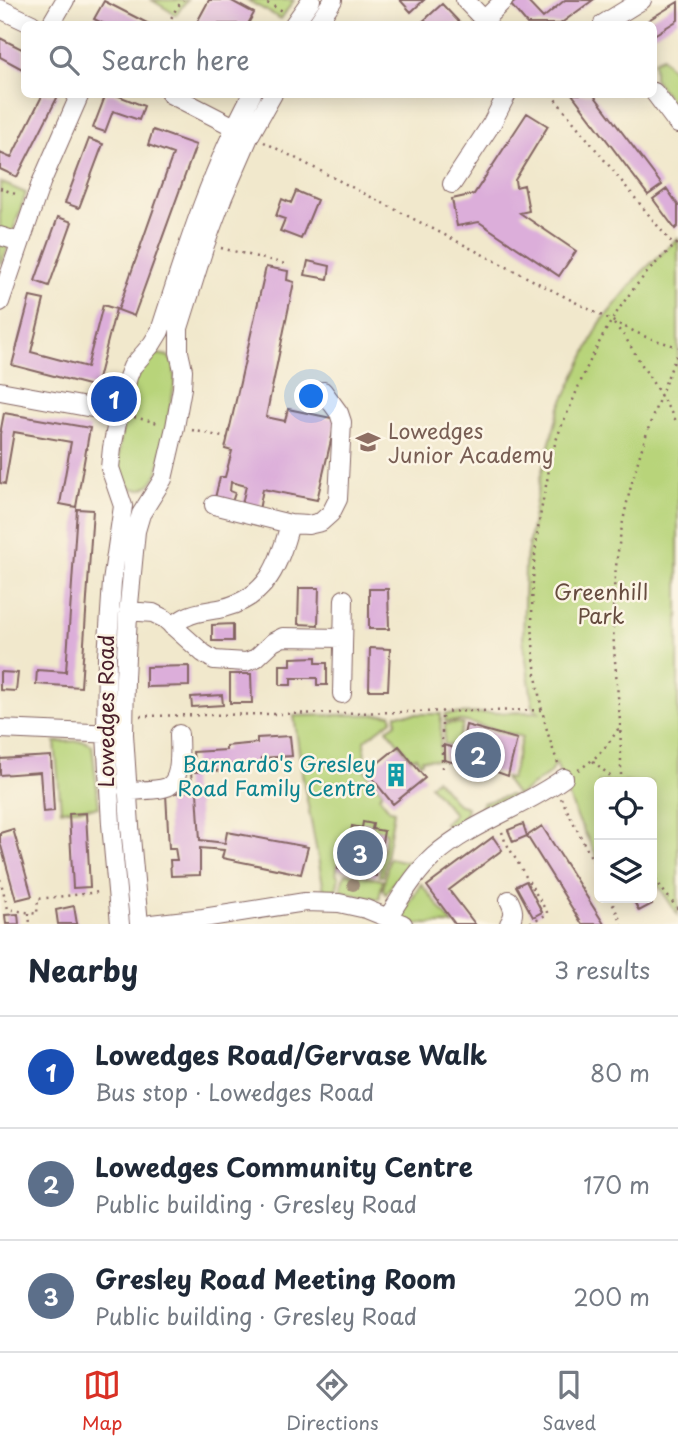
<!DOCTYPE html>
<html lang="en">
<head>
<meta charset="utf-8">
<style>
	:root { --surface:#fff; --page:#f2f2f3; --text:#1f2937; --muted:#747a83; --line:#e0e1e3; --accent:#d93025 }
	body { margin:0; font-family:"Playpen Sans",sans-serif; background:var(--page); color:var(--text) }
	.controls { position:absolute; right:21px; bottom:21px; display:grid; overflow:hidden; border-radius:10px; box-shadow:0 4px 18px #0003 }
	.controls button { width:63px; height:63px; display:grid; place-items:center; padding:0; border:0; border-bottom:2px solid var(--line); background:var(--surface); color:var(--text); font:35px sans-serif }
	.you { position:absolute; left:312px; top:397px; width:24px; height:24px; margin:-18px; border:5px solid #fff; border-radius:50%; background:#1a73e8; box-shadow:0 0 0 10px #1a73e833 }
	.badge { display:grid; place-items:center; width:46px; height:46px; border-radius:50%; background:var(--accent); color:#fff; font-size:23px; font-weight:700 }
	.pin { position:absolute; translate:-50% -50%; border:4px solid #fff; box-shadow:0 2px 7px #0006 }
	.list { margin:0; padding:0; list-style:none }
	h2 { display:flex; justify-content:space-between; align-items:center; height:91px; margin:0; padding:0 28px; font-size:30px }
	h2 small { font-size:23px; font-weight:400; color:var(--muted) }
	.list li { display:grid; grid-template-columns:46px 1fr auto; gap:21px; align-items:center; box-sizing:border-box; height:112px; padding:0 28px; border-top:2px solid var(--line) }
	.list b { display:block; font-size:26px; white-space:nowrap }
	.list p { margin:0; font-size:23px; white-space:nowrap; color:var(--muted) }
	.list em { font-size:23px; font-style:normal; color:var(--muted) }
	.icon { flex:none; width:38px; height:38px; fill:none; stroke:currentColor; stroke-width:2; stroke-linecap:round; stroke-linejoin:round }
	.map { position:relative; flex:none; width:678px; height:924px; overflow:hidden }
	.search { position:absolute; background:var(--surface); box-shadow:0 4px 18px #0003; left:21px; right:21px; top:21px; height:77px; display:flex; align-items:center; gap:18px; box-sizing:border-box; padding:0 24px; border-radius:10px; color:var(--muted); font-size:26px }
	.sheet { height:427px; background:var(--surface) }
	nav { display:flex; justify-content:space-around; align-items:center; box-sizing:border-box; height:98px; border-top:2px solid var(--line); background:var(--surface); font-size:19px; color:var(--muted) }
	nav a { display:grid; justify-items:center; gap:4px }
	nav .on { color:var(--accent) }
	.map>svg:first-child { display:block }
</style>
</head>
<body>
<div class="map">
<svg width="678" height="924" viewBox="0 0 678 924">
	<rect width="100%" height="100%" fill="#fcf5e5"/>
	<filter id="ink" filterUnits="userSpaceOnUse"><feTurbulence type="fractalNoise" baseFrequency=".0143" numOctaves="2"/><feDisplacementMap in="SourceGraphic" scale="14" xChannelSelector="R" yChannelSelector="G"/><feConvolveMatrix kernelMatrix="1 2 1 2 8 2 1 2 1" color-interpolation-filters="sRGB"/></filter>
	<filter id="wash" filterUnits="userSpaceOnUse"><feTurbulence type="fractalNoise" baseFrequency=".00686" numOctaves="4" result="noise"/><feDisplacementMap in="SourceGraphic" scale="28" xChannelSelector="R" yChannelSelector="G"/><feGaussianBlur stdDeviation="1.57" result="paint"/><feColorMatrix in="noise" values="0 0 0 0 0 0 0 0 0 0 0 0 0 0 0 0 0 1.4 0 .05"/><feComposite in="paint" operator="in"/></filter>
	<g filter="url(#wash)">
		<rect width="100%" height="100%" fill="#f1e8cc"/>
		<!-- green -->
		<path fill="#b8d47a" stroke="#817a52" stroke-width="2" d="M152,0H187L176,15Z
			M247,0H294L281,19Z
			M662,57L678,77V110L654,78V61Z
			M0,182L26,193L2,263H0Z
			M678,238V915L652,876V782H599V861L577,817L556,763L549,774L517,796L504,778L511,779L522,737L463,721H445V714L539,712L533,707L523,640L525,565L540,478L560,407L600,323L641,273Z
			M157,354L168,356L174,365L175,382L158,472C156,476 153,482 149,485C139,494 122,487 120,474C115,453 130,380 143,363C146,359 152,357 157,354Z
			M391,714L392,720L365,740L364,769L383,792L379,796L390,810L394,811L383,876H379L386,832L372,829L373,824L363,823L362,828L352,826L350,837H344L336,874L339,877L336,891L324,890L303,779L294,716Z
			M396,714H441L440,760L422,759V762L420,763L416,757L411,759L387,729L396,723Z
			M455,723L463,724L456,747L444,744L445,724Z
			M84,741L92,745L99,807L61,810L55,742Z
			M436,779L457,804L467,807C466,819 457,822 448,827L444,823L454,814L430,785Z
			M510,795L514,798L482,812L480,811L482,803Z
			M389,858L408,862L386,894L383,890Z
			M347,873L383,880L379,899L341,891L343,878Z
			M421,884L453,924H397Z"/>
		<g id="blocks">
			<!-- building -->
			<path fill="#dcaeda" d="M209,0H230L254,13L248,24H196Z
				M400,0H424L411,12Z
				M517,0H526L543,18L565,0H593L560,24H527L511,5Z
				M104,1L149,24H104L94,19Z
				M678,2V20L654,35V24H642Z
				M442,4L461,24H420Z
				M0,38L24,50V70L0,57Z
				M43,94H59L17,177L0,169V153L11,158Z
				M106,94H114L144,106L139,120L113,111L105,132L93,128Z
				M572,94H593L662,185L648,195Z
				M527,113L548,126L515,180L516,187L524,185L529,211L520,213L576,251L559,276L479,222L457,226L452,199L474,194Z
				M153,130L196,145L134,316L118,310L173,154L148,145Z
				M89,139L103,144L79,208L65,203Z
				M667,189L678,205V226L675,229L653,199Z
				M296,191L317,200L301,239L280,231L285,219L276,216L282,199L291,203Z
				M58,217L72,222L49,286L35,281Z
				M308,261L330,266L328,279L305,275Z
				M266,267L288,271L287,280L294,282L266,417L285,421L288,409L336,419L317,500L263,489L259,510L242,504L246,486L231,482L230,491L235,493L232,502L215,498L220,477H225L232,451L225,449Z
				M30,297L44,300L31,352L87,367L103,305L116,309L96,387L12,365Z
				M4,413L90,428L76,507L60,504L71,442L14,432L5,484L0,483V434Z
				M77,509L93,510L81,687L36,684L37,670L66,672Z
				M299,588H319L318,625L298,624Z
				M369,589H388L389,629H369Z
				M233,624V641H212V625Z
				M370,648L390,649L388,690H369Z
				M316,657V663H327V685H317V678H291V685H280V665H291V658Z
				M189,666V686L146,687V667Z
				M0,672L18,673L16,691L0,690Z
				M230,674H251L252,703H230Z
				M222,695L223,705L192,707L191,697Z
				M466,725L517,739L508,776L480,766V769L475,772L462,769L463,765L444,760V745L461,750Z
				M290,736L292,756L261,758V763L229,765V770L195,772L193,752L226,750V746L257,743V738Z
				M399,746L425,778L393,804L367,772Z
				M51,756L54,811L43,812L40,772L0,775V759Z
				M184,768H191L192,792H197L200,840L225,843L227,832L308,847L301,874L222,858L224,850L200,848V875L171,876L170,860H177L175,848H169L166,794L185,792Z
				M86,813L90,887L73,888L69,814Z
				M363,822L373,824L372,829L384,831L376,876L338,869L344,836L350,837L352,826L362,828Z
				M523,824L527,836L513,842L508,830Z
				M542,826L604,924H582L527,836Z
				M13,829L32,896L16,900L0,842V833Z
				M493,837L502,850L449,890L475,924H455L427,886Z
				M526,881L542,912L533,917L516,886Z
				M632,898H649L652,904L639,911Z
				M74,906L77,924H58L56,910Z
				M18,914L19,924H6L5,915Z"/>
		</g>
	</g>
	<g filter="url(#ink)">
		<use href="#blocks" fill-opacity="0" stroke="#846563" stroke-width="2"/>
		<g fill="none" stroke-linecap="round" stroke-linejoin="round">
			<!-- minor casing -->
			<g stroke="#846563" stroke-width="20">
				<path id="minor" d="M465,0L488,24
					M0,9L32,24
					M484,20L504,0
					M51,24L65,0
					M294,24L311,0
					M317,24L333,0
					M603,24L642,0
					M654,92L678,124
					M170,94L244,132
					M452,184L492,123L507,94
					M0,236L20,242
					M0,302L41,183L80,94
					M0,391L103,410
					M214,505L290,524L308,525L321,522L331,513L338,499L342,422L339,413L323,391
					M128,611L153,613L165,619L203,653L214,660L246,662L256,658L273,642L283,637L342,638
					M172,626C177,623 181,619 186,617C197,611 211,611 223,608C268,597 279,564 290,524
					M342,694L344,599
					M0,729L115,734
					M127,791C138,790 157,791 167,787C183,780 179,748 179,734
					M509,900C514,910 515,914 509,924
					M388,917C402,896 414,874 434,856C472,822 523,808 564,778
					M120,924L111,824L106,734L107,657L112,582L123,506L110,468L112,448L119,413L128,377L132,367L152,344L160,331C186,250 211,170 252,94
					M139,924L130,826L124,734L125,678L128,615L136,531L141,514L163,479L175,427L182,388L183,370L179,352V328L205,245L223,197L250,135L273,94
					M151,924L203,918L305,902L339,903L366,909L403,924"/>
			</g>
			<!-- path -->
			<path stroke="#846563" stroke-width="2.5" stroke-dasharray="2 5" stroke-linecap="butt" d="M261,0L283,11
				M168,24L176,9L183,0
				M551,94L674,246
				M264,142L610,320L646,337L678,347
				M0,188L18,195
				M221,248L285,264
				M614,324L625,337L678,424
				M134,417L158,423
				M192,430L227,438
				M140,716L543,710
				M593,761L617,782
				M558,763C524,677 527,570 547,481C549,469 551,456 555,444C559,431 565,418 571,405C596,342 625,287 678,243
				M442,768V711
				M578,770C597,759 609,744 620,726
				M621,782C621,763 621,743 620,723C618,688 613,652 613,616C614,523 642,437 678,352
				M561,798L599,873
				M502,832L505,841L548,914L529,923
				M652,873L662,889L678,909
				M0,879L8,909L37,914L38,899L100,892
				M610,898L622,924
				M29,913L30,924"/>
			<!-- minor -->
			<use href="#minor" stroke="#fff" stroke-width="18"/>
		</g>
		<!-- trees -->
		<circle fill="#a5927e" cx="353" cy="885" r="6"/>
	</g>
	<!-- icons -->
	<defs>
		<g id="school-bare" transform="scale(1.89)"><path d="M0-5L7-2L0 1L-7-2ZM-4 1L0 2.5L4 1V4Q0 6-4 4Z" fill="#8d6e63" stroke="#fcf5e5" stroke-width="2.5" paint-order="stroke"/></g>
		<g id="building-bare" transform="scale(1.89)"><path d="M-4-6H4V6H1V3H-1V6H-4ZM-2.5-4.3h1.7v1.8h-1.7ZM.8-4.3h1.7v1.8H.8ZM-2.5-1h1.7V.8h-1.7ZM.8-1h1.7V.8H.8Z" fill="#0f9aa8" stroke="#fcf5e5" stroke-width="2.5" paint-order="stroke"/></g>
	</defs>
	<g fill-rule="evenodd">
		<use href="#school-bare" x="368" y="442"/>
		<use href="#building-bare" x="396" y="775"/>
	</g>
	<g text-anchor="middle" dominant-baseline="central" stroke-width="5" stroke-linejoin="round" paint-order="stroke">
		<!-- education labels -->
		<g font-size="21" fill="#785e54" stroke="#fcf5e5" text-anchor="start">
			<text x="388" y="430">Lowedges<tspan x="388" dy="24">Junior Academy</tspan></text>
		</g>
		<!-- park labels -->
		<g font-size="21" fill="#664c3f" stroke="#fcf5e5">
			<text x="601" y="591">Greenhill<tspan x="601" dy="24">Park</tspan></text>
		</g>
		<!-- street labels -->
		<g font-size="21" fill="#4a1f2b" stroke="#fcf5e5">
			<text transform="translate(105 711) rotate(-90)">Lowedges Road</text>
		</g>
		<!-- culture labels -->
		<g font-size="21" fill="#0d838f" stroke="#fcf5e5" text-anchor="end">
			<text x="376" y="763">Barnardo's Gresley<tspan x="376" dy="24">Road Family Centre</tspan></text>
		</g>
	</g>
</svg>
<div class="controls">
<button><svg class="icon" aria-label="locate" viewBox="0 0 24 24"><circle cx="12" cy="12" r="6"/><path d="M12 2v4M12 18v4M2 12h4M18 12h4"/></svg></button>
<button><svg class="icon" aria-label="layers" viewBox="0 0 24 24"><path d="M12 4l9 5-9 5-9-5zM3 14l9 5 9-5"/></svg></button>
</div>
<div class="you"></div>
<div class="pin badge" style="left:114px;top:399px;background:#1a4fb4">1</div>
<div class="pin badge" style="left:478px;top:755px;background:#5c6f8a">2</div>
<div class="pin badge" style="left:360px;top:853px;background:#5c6f8a">3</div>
<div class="search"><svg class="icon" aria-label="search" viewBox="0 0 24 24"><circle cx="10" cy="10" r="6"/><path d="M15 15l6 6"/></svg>Search here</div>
</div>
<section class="sheet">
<h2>Nearby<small>3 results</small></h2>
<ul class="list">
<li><span class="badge" style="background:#1a4fb4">1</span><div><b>Lowedges Road/Gervase Walk</b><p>Bus stop · Lowedges Road</p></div><em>80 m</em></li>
<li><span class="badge" style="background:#5c6f8a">2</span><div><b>Lowedges Community Centre</b><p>Public building · Gresley Road</p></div><em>170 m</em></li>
<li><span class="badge" style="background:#5c6f8a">3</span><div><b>Gresley Road Meeting Room</b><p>Public building · Gresley Road</p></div><em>200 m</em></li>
</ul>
</section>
<nav>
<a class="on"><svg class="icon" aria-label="map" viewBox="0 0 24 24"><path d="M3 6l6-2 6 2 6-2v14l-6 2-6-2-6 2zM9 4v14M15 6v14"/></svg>Map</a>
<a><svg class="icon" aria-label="directions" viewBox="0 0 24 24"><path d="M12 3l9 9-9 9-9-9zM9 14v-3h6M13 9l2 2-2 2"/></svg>Directions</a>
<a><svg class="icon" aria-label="saved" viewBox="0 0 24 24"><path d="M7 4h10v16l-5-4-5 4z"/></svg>Saved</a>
</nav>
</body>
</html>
